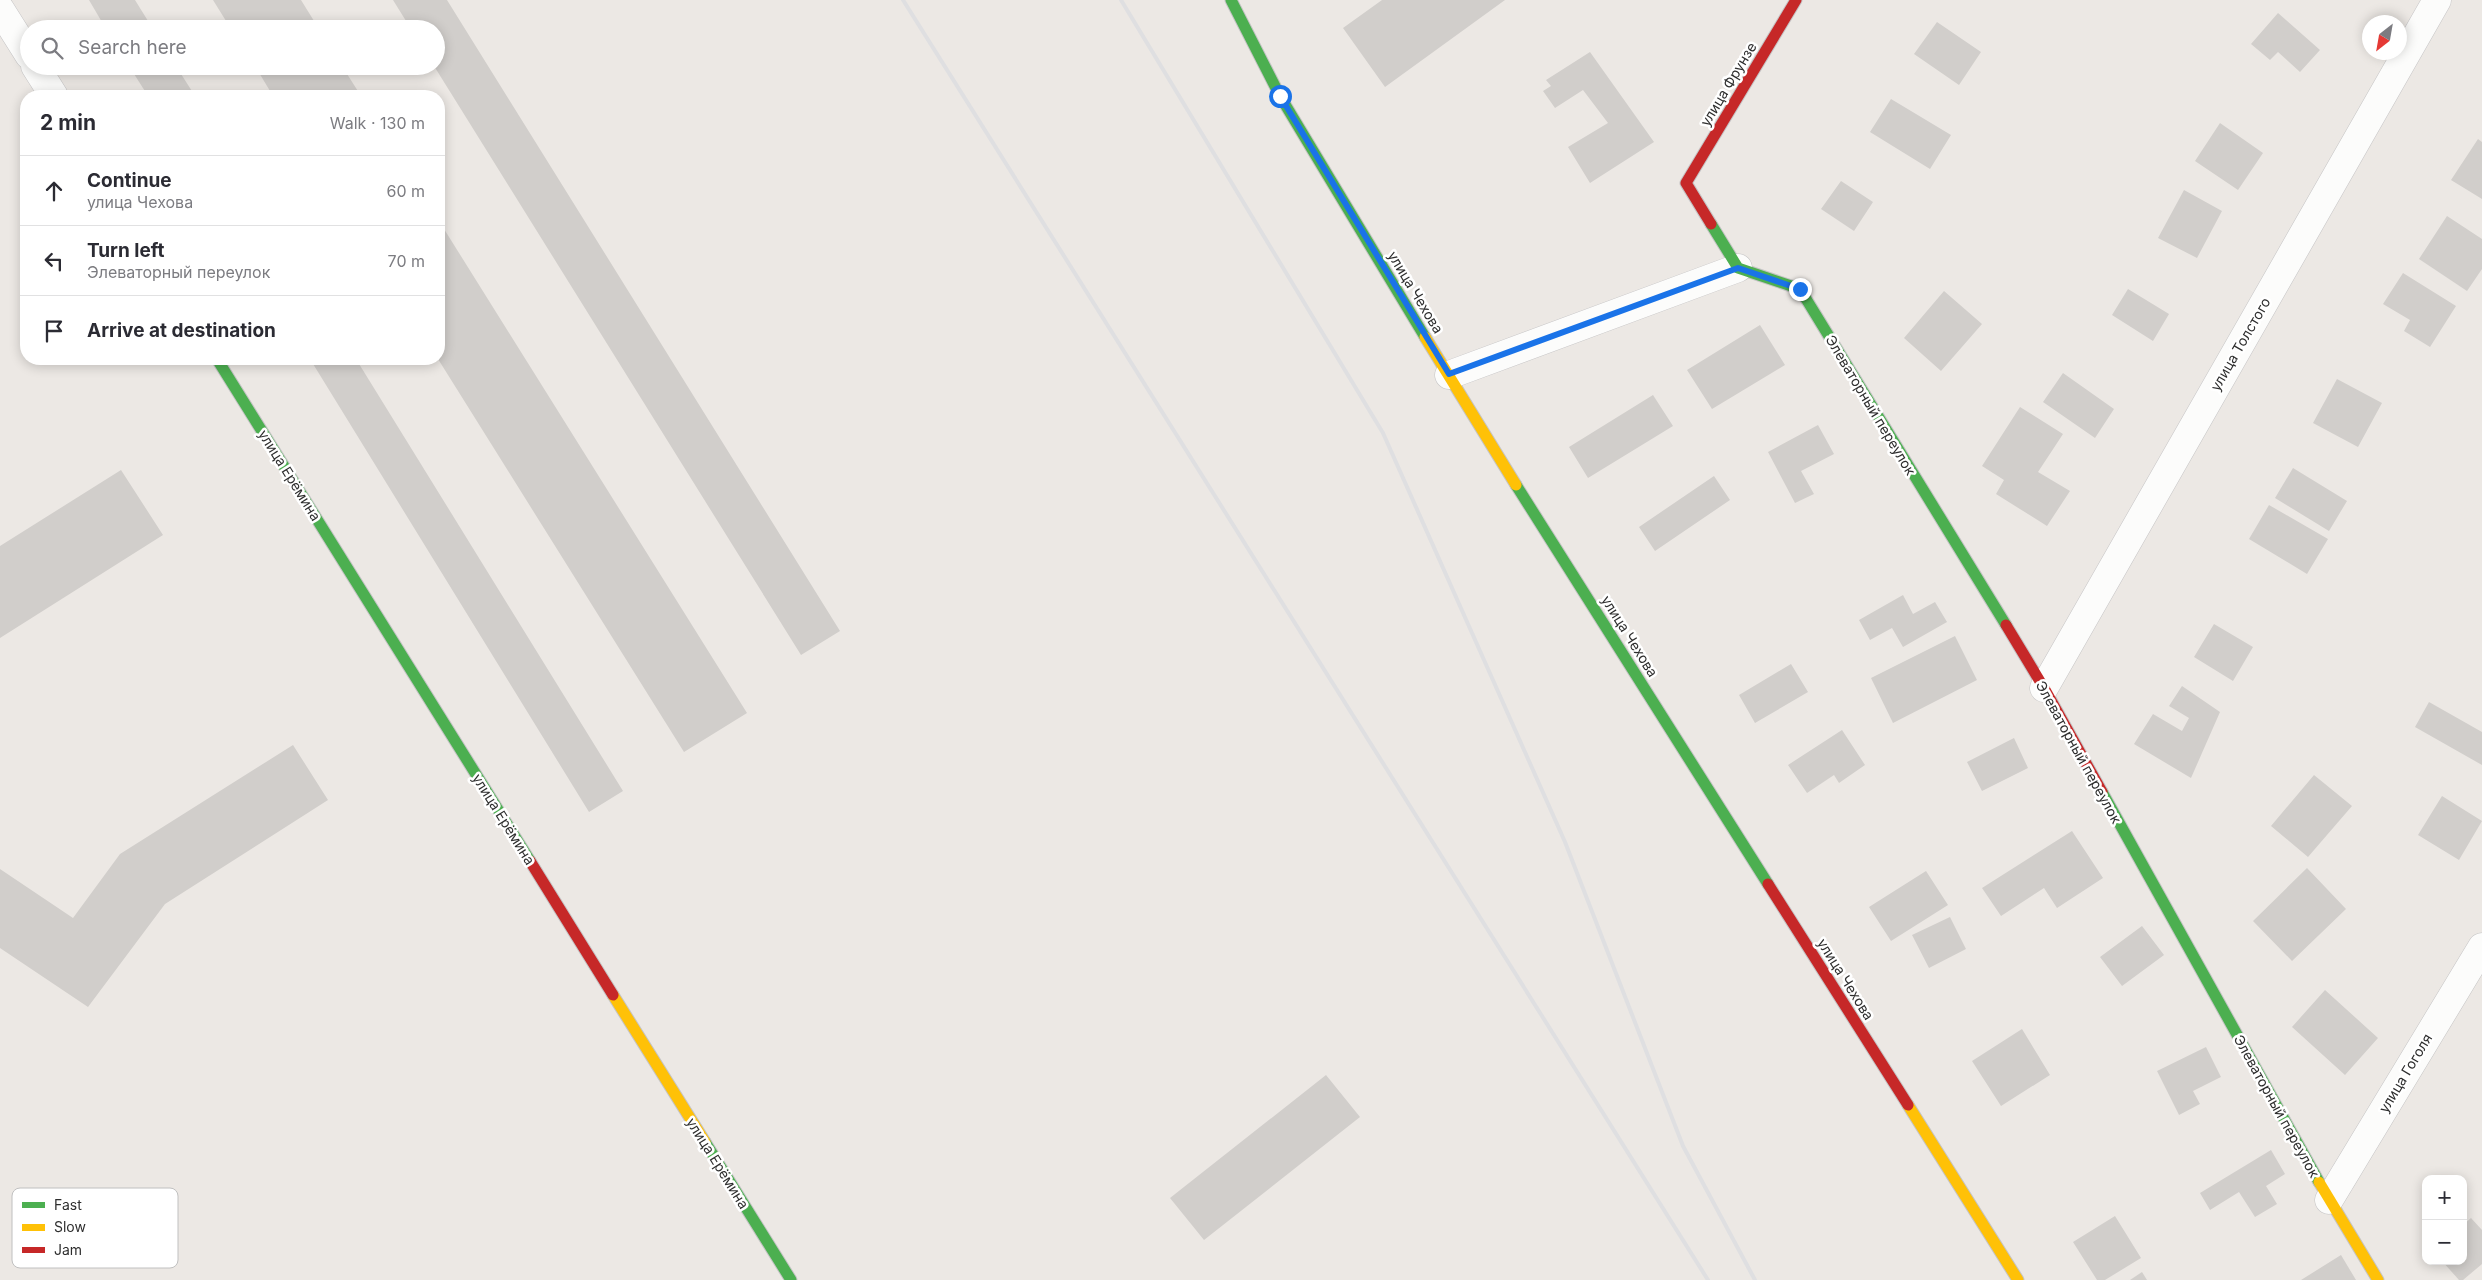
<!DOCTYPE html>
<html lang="en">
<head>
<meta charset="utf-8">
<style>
	:root { --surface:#fff; --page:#f2f2f3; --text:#2b2b33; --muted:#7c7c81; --line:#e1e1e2 }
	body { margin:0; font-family:Inter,sans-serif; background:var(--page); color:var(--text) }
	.controls { position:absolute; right:15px; bottom:15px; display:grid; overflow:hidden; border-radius:10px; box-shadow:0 2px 12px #0003 }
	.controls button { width:45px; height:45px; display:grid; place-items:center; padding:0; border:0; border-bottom:1px solid var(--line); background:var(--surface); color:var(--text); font:25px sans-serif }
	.compass { position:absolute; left:2362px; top:15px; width:45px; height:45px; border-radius:50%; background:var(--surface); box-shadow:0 2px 12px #0003; rotate:211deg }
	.stop { position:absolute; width:15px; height:15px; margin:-11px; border:4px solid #1a73e8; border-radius:50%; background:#fff }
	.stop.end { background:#1a73e8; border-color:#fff; box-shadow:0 1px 5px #0008 }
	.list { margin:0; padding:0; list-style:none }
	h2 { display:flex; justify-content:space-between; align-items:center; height:65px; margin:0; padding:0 20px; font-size:21px }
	h2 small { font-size:16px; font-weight:400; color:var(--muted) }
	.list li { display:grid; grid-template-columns:32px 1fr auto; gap:15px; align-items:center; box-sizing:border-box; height:70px; padding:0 20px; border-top:1px solid var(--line) }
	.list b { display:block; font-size:19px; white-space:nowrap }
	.list p { margin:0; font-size:16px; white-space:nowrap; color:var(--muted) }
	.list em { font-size:16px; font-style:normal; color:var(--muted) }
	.icon { flex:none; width:28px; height:28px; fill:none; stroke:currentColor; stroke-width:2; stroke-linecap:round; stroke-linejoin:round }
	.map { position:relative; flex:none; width:2482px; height:1280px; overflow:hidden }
	.search { position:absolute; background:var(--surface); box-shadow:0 2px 12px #0003; left:20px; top:20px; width:425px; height:55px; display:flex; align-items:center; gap:12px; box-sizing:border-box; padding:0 18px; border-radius:28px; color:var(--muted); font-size:19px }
	.panel { position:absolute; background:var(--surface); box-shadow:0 2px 12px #0003; left:20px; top:90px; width:425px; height:275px; border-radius:20px }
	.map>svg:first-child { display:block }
</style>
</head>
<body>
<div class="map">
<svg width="2482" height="1280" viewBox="0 0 2482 1280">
	<rect width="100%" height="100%" fill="#ece8e4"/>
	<!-- building -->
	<path fill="#d1cecb" d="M89,0H135L153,29H106Z
		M213,0H301L319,29H231Z
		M393,0H447L840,631L801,655L434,66H436V29H411Z
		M1382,0H1505L1385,87L1343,28Z
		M2278,13L2320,50L2300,72L2278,52L2270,60L2251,44Z
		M1937,22L1981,52L1959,85L1914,54Z
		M1590,52L1654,142L1590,183L1568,147L1608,123L1583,90L1555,108L1543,91L1551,86L1546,80Z
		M129,66H176L195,96H148Z
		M255,66H342L361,96H273Z
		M1891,99L1951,135L1930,169L1870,132Z
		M2220,123L2263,153L2238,190L2195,161Z
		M2478,139L2482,142V199L2451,180Z
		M1841,181L1873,202L1854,231L1821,209Z
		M2184,190L2222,211L2197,258L2158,238Z
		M2447,216L2482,239V269L2467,291L2419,259Z
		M439,221L747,713L684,752L438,359Z
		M2403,273L2456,306L2430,347L2404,331L2410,320L2383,304Z
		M2128,289L2169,314L2153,341L2112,315Z
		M1944,291L1982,324L1941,371L1904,338Z
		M1760,325L1785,365L1712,409L1687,370Z
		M310,359H356L623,791L589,812Z
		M2063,373L2114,409L2095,438L2043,402Z
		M2337,379L2382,403L2358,447L2313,423Z
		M1653,395L1673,426L1588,478L1569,447Z
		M2020,407L2063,434L2038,472L2070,491L2047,526L1996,494L2004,480L1982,466Z
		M1818,425L1834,454L1801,471L1814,494L1795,503L1768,452Z
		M2293,468L2347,501L2329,531L2275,498Z
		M121,470L163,535L0,638V546Z
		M1714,476L1730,500L1655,551L1639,527Z
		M2269,505L2328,539L2307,574L2249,539Z
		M1903,595L1913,614L1935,602L1947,622L1903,647L1892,628L1870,640L1859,620Z
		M2214,624L2253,647L2233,681L2194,657Z
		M1955,636L1977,680L1893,723L1871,678Z
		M1791,664L1808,692L1755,723L1739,695Z
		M2182,686L2220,712L2191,778L2134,744L2153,714L2182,731L2189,718L2169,706Z
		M2429,702L2482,732V765L2415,727Z
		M1842,730L1865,765L1839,783L1834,775L1807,793L1788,765Z
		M2014,738L2028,768L1982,791L1967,762Z
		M293,745L328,800L165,904L88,1007L0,948V869L73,918L120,854Z
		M2314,775L2352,806L2308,857L2271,826Z
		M2442,796L2482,821L2459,860L2418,835Z
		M2072,831L2103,878L2057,908L2044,888L2001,916L1982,888Z
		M2307,868L2346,909L2292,961L2253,921Z
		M1926,871L1948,905L1891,941L1869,907Z
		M1950,917L1966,949L1929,968L1912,935Z
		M2142,926L2164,955L2122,986L2100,957Z
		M2325,990L2378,1038L2345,1075L2292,1027Z
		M2022,1029L2050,1075L2001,1106L1972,1061Z
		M2206,1047L2221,1077L2193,1091L2200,1104L2179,1115L2157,1071Z
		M1326,1075L1360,1117L1204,1240L1170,1198Z
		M2271,1150L2285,1174L2266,1186L2277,1204L2255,1217L2239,1192L2210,1210L2200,1193Z
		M2115,1216L2141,1258L2105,1280H2097L2073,1242Z
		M2471,1218L2482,1230V1264L2463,1280H2459L2442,1261H2463V1225Z
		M2341,1255L2356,1280H2301Z
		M2142,1272L2147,1280H2130Z"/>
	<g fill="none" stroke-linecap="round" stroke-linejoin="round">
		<!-- street casing -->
		<g stroke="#c5c4c5" stroke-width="29">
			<path id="street" d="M0,9L29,55
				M35,66L54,96
				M1449,375L1738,268
				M2044,688L2437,0
				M2329,1200L2482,947"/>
		</g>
		<!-- fast casing -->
		<g stroke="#c5c4c5" stroke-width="13">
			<path id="fast" d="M1231,0L1280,96L1425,337
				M1711,224L1738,268L1800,289L2006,625
				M217,359L530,861
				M1516,485L1768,884
				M2102,792L2319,1182
				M705,1142L791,1280"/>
		</g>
		<!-- slow casing -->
		<g stroke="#c5c4c5" stroke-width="13">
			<path id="slow" d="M1425,337L1516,485
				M613,995L705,1142
				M1908,1105L2018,1280
				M2319,1182L2378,1280"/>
		</g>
		<!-- jam casing -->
		<g stroke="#c5c4c5" stroke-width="13">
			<path id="jam" d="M1711,224L1686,183L1796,0
				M2006,625L2044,688L2102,792
				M530,861L613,995
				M1768,884L1908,1105"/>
		</g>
		<!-- street -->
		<use href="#street" stroke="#fcfcfb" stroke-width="28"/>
		<!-- fast -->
		<use href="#fast" stroke="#4caf50" stroke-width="11"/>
		<!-- slow -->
		<use href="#slow" stroke="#ffc107" stroke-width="11"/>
		<!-- jam -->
		<use href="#jam" stroke="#c62828" stroke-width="11"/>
		<!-- rail -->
		<path stroke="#dfdfe1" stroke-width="4" d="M903,0L1708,1280
			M1121,0L1383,433L1565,842L1683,1146L1755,1280"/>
	</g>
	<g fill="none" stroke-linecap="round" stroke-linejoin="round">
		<!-- route -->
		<path stroke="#1a73e8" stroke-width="6" d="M1280,96L1449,374L1738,268L1800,289"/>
	</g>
	<g text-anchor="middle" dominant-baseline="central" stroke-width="5" stroke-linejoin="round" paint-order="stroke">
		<!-- street labels -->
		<g font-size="14" fill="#2e2e2e" stroke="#fff">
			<text transform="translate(1728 84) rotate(-59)">улица Фрунзе</text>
			<text transform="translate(1416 292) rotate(59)">улица Чехова</text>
			<text transform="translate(2240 344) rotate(-60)">улица Толстого</text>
			<text transform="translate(1871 405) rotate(59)">Элеваторный переулок</text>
			<text transform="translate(290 475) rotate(58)">улица Ерёмина</text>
			<text transform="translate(1630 636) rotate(58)">улица Чехова</text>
			<text transform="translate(2079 752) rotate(61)">Элеваторный переулок</text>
			<text transform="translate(504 819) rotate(58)">улица Ерёмина</text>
			<text transform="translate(1846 979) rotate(58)">улица Чехова</text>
			<text transform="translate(2405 1073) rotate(-59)">улица Гоголя</text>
			<text transform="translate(2277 1106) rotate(61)">Элеваторный переулок</text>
			<text transform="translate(718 1163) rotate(58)">улица Ерёмина</text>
		</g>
	</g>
	<!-- legend -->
	<rect x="12" y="1188" width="166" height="80" rx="8" fill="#fff" stroke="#c0c0c0" stroke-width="1"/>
	<rect x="22" y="1202" width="23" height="6" fill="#4caf50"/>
	<rect x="22" y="1224" width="23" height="7" fill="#ffc107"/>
	<rect x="22" y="1247" width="23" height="6" fill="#c62828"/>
	<g font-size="14" fill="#2e2e2e">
		<text x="54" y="1210">Fast</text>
		<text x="54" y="1232">Slow</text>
		<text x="54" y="1255">Jam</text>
	</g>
</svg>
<div class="controls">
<button>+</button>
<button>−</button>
</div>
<svg class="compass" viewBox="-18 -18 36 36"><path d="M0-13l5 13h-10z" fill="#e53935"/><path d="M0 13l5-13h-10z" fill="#7c7c81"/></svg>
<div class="stop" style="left:1280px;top:96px"></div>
<div class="stop end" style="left:1800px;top:289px"></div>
<div class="search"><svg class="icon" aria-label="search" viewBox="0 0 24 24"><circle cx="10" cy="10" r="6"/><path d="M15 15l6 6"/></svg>Search here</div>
<section class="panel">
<h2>2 min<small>Walk · 130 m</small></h2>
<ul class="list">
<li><svg class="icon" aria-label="ahead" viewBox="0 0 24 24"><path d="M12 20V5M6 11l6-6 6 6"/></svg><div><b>Continue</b><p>улица Чехова</p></div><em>60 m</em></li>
<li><svg class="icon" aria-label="left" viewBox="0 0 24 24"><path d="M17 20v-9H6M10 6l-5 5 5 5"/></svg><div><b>Turn left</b><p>Элеваторный переулок</p></div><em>70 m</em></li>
<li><svg class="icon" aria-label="arrive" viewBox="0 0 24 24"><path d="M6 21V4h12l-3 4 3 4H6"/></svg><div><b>Arrive at destination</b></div></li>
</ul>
</section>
</div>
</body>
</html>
